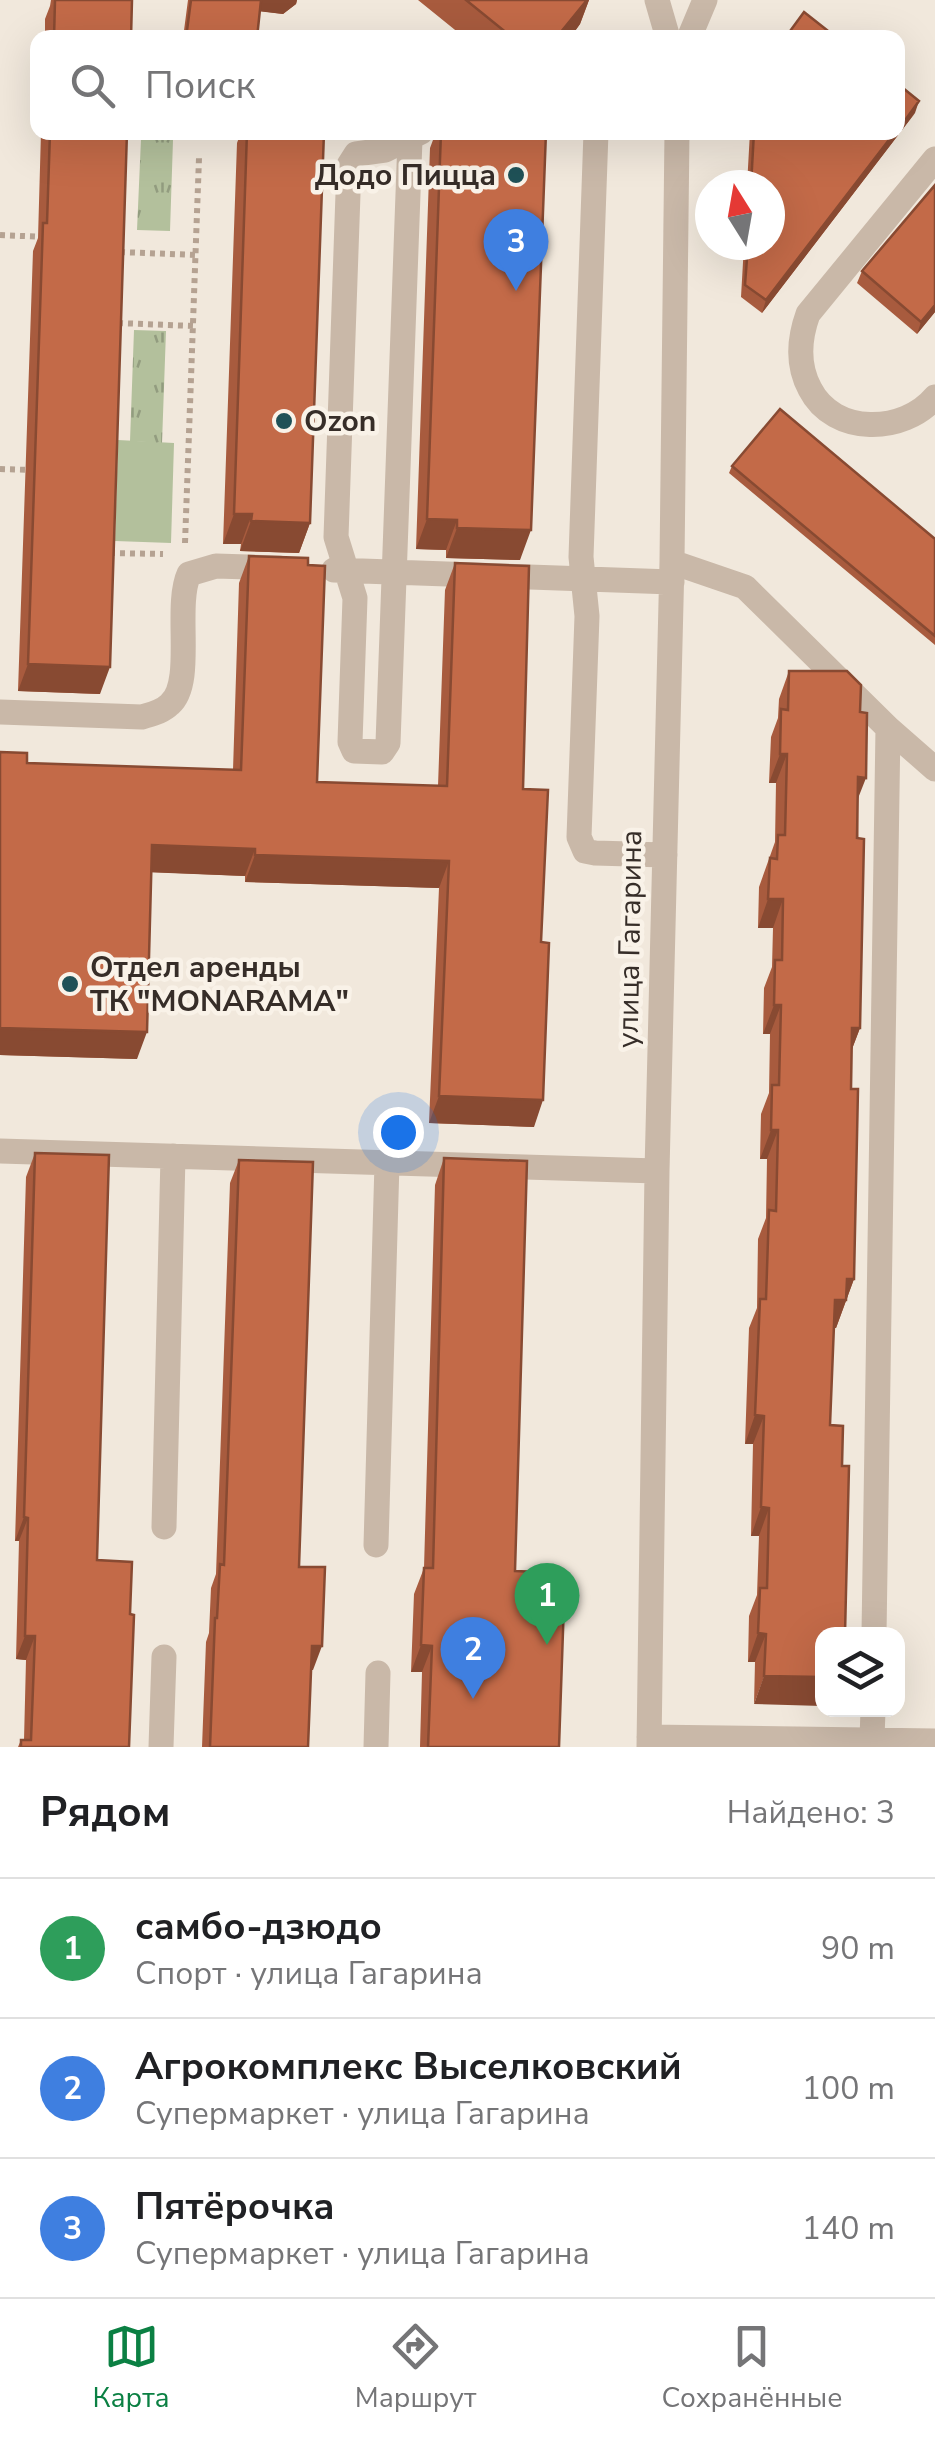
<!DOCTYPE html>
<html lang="ru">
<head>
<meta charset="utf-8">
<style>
	:root { --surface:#fff; --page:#f6f6f6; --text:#202124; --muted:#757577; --line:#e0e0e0; --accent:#0b8043 }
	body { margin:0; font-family:"Nunito Sans",sans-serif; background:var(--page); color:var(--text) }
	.controls { position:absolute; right:30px; bottom:30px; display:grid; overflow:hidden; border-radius:20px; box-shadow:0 10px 40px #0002 }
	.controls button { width:90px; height:90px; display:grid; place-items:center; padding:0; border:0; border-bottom:2px solid var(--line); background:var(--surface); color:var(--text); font:50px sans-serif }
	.compass { position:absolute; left:695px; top:170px; width:90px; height:90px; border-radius:50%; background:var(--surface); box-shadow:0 10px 40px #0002; rotate:349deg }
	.you { position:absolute; left:398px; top:1132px; width:35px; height:35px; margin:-25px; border:8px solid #fff; border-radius:50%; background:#1a73e8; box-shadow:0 0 0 15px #1a73e833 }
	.badge { display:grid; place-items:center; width:65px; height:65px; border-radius:50%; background:var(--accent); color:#fff; font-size:32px; font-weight:700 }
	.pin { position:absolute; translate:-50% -82px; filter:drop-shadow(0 2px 5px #0008) }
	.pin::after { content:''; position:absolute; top:52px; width:35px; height:30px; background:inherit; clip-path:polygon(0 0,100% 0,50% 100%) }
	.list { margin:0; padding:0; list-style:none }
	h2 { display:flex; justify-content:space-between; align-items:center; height:130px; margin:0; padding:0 40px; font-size:42px }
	h2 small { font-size:32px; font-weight:400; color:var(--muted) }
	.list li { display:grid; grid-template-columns:65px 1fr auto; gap:30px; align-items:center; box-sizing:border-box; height:140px; padding:0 40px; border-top:2px solid var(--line) }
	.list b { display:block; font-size:38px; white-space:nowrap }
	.list p { margin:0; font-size:32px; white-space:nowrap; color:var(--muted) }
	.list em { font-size:32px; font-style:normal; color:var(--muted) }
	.icon { flex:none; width:55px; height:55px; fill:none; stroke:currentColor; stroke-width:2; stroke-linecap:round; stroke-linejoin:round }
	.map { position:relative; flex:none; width:935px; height:1747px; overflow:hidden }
	.search { position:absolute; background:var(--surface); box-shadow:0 10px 40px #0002; left:30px; right:30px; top:30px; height:110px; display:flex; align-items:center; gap:25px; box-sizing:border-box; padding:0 35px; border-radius:20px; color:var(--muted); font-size:38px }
	.sheet { height:550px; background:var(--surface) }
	nav { display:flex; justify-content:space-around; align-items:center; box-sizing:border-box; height:140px; border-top:2px solid var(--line); background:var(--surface); font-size:28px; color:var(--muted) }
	nav a { display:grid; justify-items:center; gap:5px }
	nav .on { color:var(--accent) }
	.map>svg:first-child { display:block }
</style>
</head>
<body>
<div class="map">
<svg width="935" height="1747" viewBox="0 0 935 1747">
	<defs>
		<pattern id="park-tufts" width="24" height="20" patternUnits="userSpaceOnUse" patternTransform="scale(2.5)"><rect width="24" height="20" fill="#b3c09c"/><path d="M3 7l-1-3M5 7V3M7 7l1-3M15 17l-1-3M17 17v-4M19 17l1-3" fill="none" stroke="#929c7f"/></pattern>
	</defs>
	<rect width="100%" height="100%" fill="#f1e8dc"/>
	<!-- grass -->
	<path fill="#b3c09c" d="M118,440L174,443L171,543L115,541Z"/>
	<!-- park -->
	<path fill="url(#park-tufts)" d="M141,139L173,140L170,231L137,230Z
		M134,330L166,331L162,443L130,441Z"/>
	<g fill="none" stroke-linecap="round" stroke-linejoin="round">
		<!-- path -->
		<path stroke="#b5a292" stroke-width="6" stroke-dasharray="5 5" stroke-linecap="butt" d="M0,235L45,237
			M120,252L196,255
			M118,323L193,326
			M0,469L32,470
			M185,543L199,158
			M110,553L163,554"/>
		<!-- minor -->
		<path stroke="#c9b8a8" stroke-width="25" d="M657,0L668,38
			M689,38L705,0
			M596,132L581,557L587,616L579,837L585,851L595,853L665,855
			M410,139L388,743L382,752L354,751L350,742L355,598L336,537L349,165L356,154L385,150L421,132
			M935,159L808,314C799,339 797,365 810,389C834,436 904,434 935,397
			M672,562L745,587L888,728
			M334,570L672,582
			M0,712L142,717C152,714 162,712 170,704C195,682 174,607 189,574L216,566L279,568
			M0,1151L657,1171
			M164,1527L173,1156
			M376,1545L387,1163
			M874,1634L888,728L935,769
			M649,1737L935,1741
			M872,1739L873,1710
			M161,1747L164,1657
			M376,1747L378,1673
			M649,1747L657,1171L672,562L677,132"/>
	</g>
	<!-- wall -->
	<path fill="#a85b3e" d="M51,0H132L131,38H45V19L50,6Z
		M188,0H297L296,4L283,14L260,11L257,38H183Z
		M418,0H589L580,24L570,38H465Z
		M915,113L762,313L741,297L744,245H770V185H747L750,132H898Z
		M41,132H127L100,694L18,691L33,251L38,238Z
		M241,132H324L310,523L299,553L240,551L241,544H223L237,143Z
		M436,132H546L520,560L446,558V550L416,549L430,148Z
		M935,185V312L917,334L857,283L862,271Z
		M732,466L935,539V645L729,473Z
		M249,556L317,782L438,786L445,590L455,563L523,789L541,942L534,1127L429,1123L439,888L245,882V876L152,872L137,1059L0,1055V752L27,763L233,770L239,583Z
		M789,671L858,799L860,1028L852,1049L851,1089L854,1279L836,1328H834L830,1425L842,1466L754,1704L755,1662H748L749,1616L757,1595L759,1536H751L753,1444H745L749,1328L757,1308L758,1239L766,1218L767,1159H760L761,1114L769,1093L770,1034H763L764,988L772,967L773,928H758L759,887L775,842L776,783H769L771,737L778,718L779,699Z
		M35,1153L97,1560L130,1614L129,1747H18L21,1740H24L26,1660L16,1659L19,1541H15L26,1177Z
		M444,1158L515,1571L559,1747H420L422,1672H411L414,1594L424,1568L435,1185Z
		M239,1160L313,1670H311L308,1747H202L206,1642L209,1633L211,1588L216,1574L230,1183Z"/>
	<!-- shaded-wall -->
	<path fill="#884a32" d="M261,0H297L296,4L283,14L257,11Z
		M587,0H589L580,24L570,38H556Z
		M919,101L915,113L762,313L766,300L895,132H898V130Z
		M935,305V312L917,334L921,322Z
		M234,514H252L241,544H223Z
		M427,519L457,520L446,550L416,549Z
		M251,521L310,523L299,553L240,551Z
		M457,528L531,530L520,560L446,558Z
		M28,664L110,667L100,694L18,691Z
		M780,754H787L776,783H769Z
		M858,777L866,778L855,806Z
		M152,845L255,849L245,876L143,872Z
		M255,855L449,861L439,888L245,882Z
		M768,899H783L773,928H758Z
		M774,1005H781L770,1034H763Z
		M0,1028L147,1032L137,1059L0,1055Z
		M852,1028H860L849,1057Z
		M439,1096L543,1100L534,1127L429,1123Z
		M771,1130H778L767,1159H760Z
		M847,1279H854L836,1328H825L835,1300Z
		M755,1415L764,1416L753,1444H745Z
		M761,1507L769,1508L759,1536H751Z
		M24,1517L28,1518L19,1541H15Z
		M758,1633L766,1634L755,1662H748Z
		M25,1636H35L26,1660L16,1659Z
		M421,1645L432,1646L422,1672H411Z
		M312,1646H322L313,1670H303Z
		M764,1676L822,1677V1706L754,1704Z"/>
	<!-- building -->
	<path fill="#c36a48" stroke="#884a32" stroke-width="2.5" d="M55,0H132L131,38H54Z
		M191,0H261L257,38H186Z
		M466,0H587L556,38H523L519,35L517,38H513Z
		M804,12L837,38H785Z
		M898,84L919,101L898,130Z
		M50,132H127L110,667L28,664L43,223H47Z
		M247,132H324L310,523L251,521L252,514H234Z
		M441,132H546L531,530L457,528V520L427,519Z
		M754,132H895L766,300L745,285L748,245H770V185H751Z
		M935,185V305L921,322L862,271Z
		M780,409L935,539V636L732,466Z
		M249,556L308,558V565L325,566L317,782L447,786L455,563L529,566L523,789L548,790L541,942L549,943L543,1100L439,1096L449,861L255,855V849L152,845L147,1032L0,1028V752L27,753V763L241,770Z
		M789,671H847L861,685L860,712L867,713L866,778L858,777L857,838L864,839L860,1028H852L851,1089H858L854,1279H847L846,1300H835L830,1425L843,1426L842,1466H849L845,1634H822V1677L764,1676L766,1634L758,1633L760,1588H767L769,1508L761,1507L764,1416L755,1415L760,1299H766L769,1210L776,1211L778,1130H771L772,1085H779L781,1005H774L775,960H782L783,899H768L770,858L777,859L778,835H785L787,754H780L781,709L788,710Z
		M35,1153L109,1155L97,1560L132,1562L130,1614L134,1615L129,1747H21V1740H31L35,1636H25L28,1518L24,1517Z
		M444,1158L527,1161L515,1571L565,1573L559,1747H428L432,1646L421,1645L424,1568H433Z
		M239,1160L313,1162L299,1567H325L322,1646H312L308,1747H210L215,1618H217L220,1564L224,1565Z"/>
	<!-- markers -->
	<g fill="#1f5157" stroke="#f9f2e8" stroke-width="4">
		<circle cx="516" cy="175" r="10"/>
		<circle cx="284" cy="421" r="10"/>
		<circle cx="70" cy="984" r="10"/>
	</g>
	<g text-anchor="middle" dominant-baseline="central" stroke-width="9" stroke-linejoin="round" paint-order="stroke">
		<!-- poi labels -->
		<g font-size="30" font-weight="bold" fill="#362d28" stroke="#f9f2e8" text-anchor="start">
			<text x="496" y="175" text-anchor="end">Додо Пицца</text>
			<text x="304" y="421">Ozon</text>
			<text x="90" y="967">Отдел аренды<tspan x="90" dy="34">ТК "MONARAMA"</tspan></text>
		</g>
		<!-- street labels -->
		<g font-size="30" fill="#362d28" stroke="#f9f2e8">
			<text transform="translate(630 939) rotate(-89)">улица Гагарина</text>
		</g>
	</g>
</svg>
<div class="controls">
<button><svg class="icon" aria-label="layers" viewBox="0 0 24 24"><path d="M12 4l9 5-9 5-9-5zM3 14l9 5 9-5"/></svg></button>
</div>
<svg class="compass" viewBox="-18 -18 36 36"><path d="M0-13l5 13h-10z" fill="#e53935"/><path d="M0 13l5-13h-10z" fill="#757577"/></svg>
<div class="you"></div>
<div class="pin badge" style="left:547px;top:1645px;background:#2e9e5b">1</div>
<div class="pin badge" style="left:473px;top:1699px;background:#3f7fe0">2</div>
<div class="pin badge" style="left:516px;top:291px;background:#3f7fe0">3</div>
<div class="search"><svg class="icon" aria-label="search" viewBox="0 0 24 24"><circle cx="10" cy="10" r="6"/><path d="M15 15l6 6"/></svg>Поиск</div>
</div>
<section class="sheet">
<h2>Рядом<small>Найдено: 3</small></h2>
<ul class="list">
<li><span class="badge" style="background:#2e9e5b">1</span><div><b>самбо-дзюдо</b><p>Спорт · улица Гагарина</p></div><em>90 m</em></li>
<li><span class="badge" style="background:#3f7fe0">2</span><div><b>Агрокомплекс Выселковский</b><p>Супермаркет · улица Гагарина</p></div><em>100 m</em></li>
<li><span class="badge" style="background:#3f7fe0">3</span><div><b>Пятёрочка</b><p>Супермаркет · улица Гагарина</p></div><em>140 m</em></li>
</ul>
</section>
<nav>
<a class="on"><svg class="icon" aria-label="map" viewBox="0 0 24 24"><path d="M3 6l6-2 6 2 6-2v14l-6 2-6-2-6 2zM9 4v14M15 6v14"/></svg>Карта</a>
<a><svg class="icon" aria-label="directions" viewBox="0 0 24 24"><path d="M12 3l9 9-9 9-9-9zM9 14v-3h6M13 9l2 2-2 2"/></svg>Маршрут</a>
<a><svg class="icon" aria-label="saved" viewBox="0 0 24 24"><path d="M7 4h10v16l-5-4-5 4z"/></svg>Сохранённые</a>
</nav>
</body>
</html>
